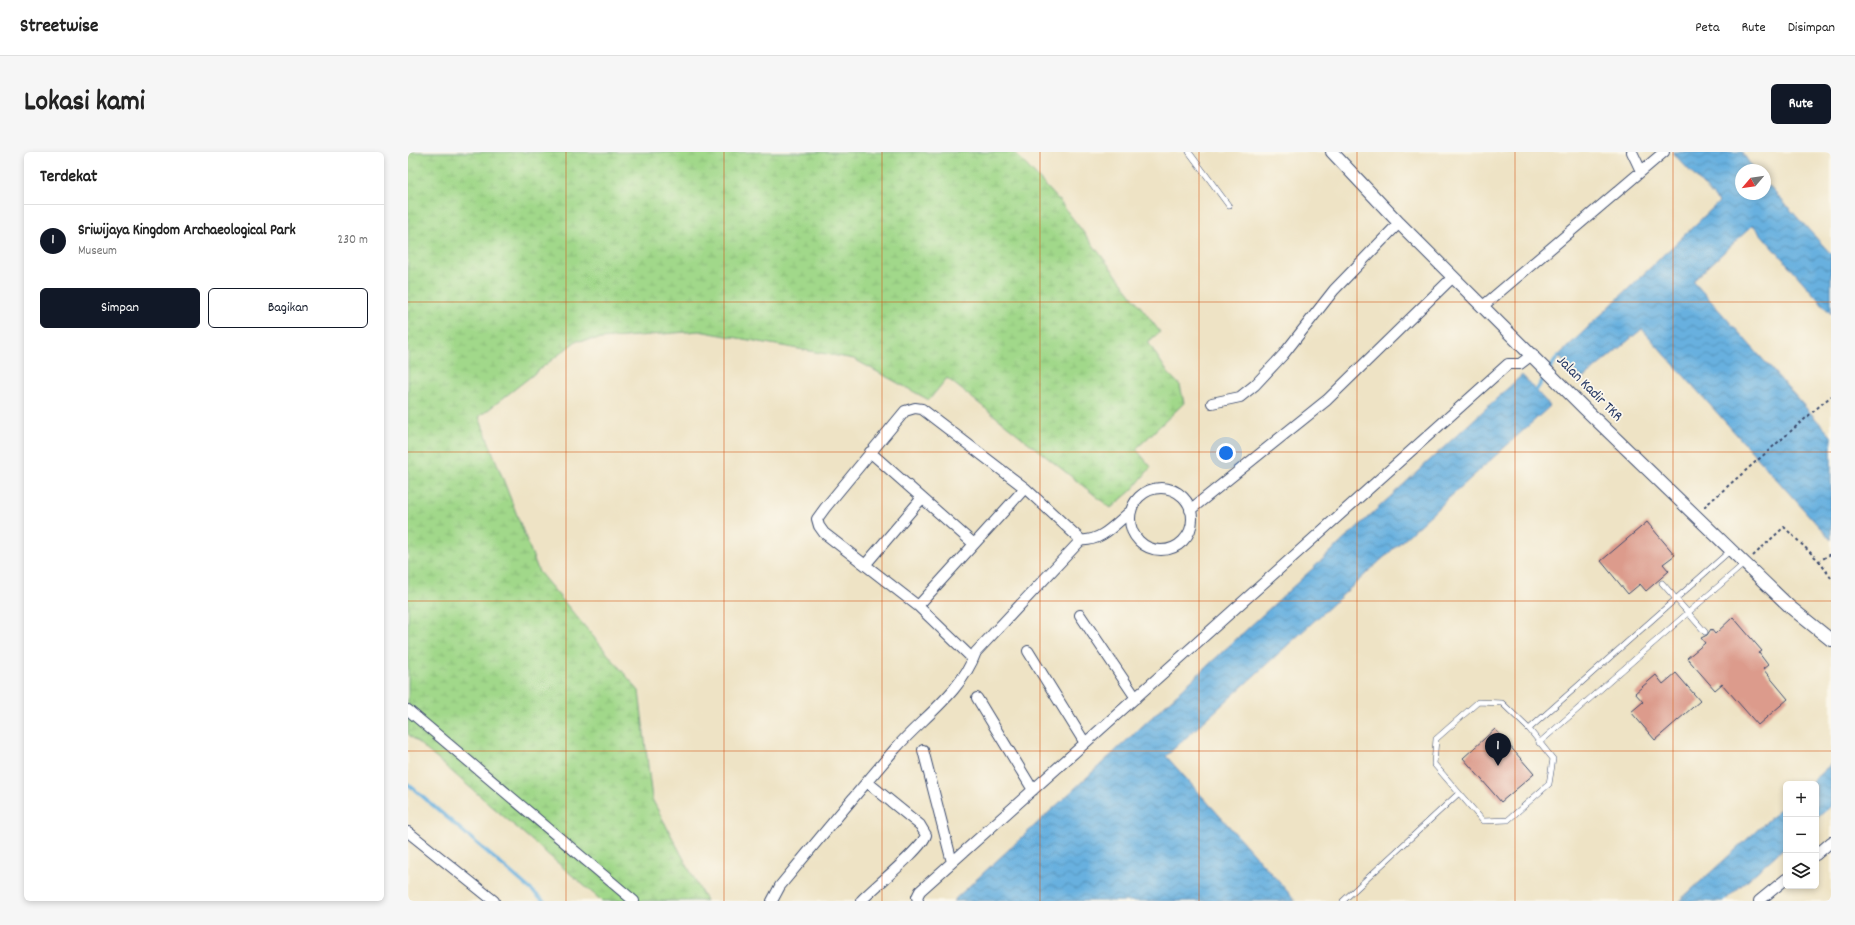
<!DOCTYPE html>
<html lang="id">
<head>
<meta charset="utf-8">
<style>
	:root { --surface:#fff; --page:#f6f6f6; --text:#222; --muted:#767676; --line:#e0e0e0; --accent:#111827 }
	body { margin:0; font-family:Dekko,sans-serif; background:var(--page); color:var(--text) }
	.controls { position:absolute; right:12px; bottom:12px; display:grid; overflow:hidden; border-radius:6px; box-shadow:0 2px 6px #0003 }
	.controls button { width:36px; height:36px; display:grid; place-items:center; padding:0; border:0; border-bottom:1px solid var(--line); background:var(--surface); color:var(--text); font:20px sans-serif }
	.compass { position:absolute; left:1327px; top:12px; width:36px; height:36px; border-radius:50%; background:var(--surface); box-shadow:0 2px 6px #0003; rotate:241deg }
	.you { position:absolute; left:818px; top:301px; width:14px; height:14px; margin:-10px; border:3px solid #fff; border-radius:50%; background:#1a73e8; box-shadow:0 0 0 6px #1a73e833 }
	.badge { display:grid; place-items:center; width:26px; height:26px; border-radius:50%; background:var(--accent); color:#fff; font-size:13px; font-weight:700 }
	.pin { position:absolute; translate:-50% -33px; filter:drop-shadow(0 1px 2px #0008) }
	.pin::after { content:''; position:absolute; top:21px; width:14px; height:12px; background:inherit; clip-path:polygon(0 0,100% 0,50% 100%) }
	.list { margin:0; padding:0; list-style:none }
	h2 { display:flex; justify-content:space-between; align-items:center; height:52px; margin:0; padding:0 16px; font-size:17px }
	h2 small { font-size:13px; font-weight:400; color:var(--muted) }
	.list li { display:grid; grid-template-columns:26px 1fr auto; gap:12px; align-items:center; box-sizing:border-box; height:72px; padding:0 16px; border-top:1px solid var(--line) }
	.list b { display:block; font-size:15px; white-space:nowrap }
	.list p { margin:0; font-size:13px; white-space:nowrap; color:var(--muted) }
	.list em { font-size:13px; font-style:normal; color:var(--muted) }
	.actions { display:flex; gap:8px; padding:12px 16px }
	.actions a { flex:1; padding:9px 0; border:1px solid var(--accent); border-radius:6px; text-align:center; font-size:14px; color:var(--accent) }
	.actions .main { background:var(--accent); color:#fff }
	.icon { flex:none; width:22px; height:22px; fill:none; stroke:currentColor; stroke-width:2; stroke-linecap:round; stroke-linejoin:round }
	.map { position:relative; flex:none; width:1423px; height:749px; overflow:hidden; border-radius:6px }
	header { display:flex; align-items:center; gap:24px; box-sizing:border-box; height:56px; padding:0 20px; background:var(--surface); border-bottom:1px solid var(--line) }
	header strong { font-size:19px }
	nav { display:flex; gap:22px; margin-inline-start:auto; font-size:14px }
	.intro { display:flex; align-items:center; justify-content:space-between; box-sizing:border-box; height:96px; padding:0 24px }
	h1 { margin:0; font-size:28px }
	.button { padding:10px 18px; border-radius:6px; background:var(--accent); color:#fff; font-size:14px; font-weight:700 }
	main { display:flex; gap:24px; padding:0 24px }
	aside { flex:1; background:var(--surface); border-radius:6px; box-shadow:0 2px 6px #0003 }
	.map>svg:first-child { display:block }
</style>
</head>
<body>
<header>
<strong>Streetwise</strong>
<nav><a>Peta</a><a>Rute</a><a>Disimpan</a></nav>
</header>
<div class="intro"><h1>Lokasi kami</h1><a class="button">Rute</a></div>
<main>
<aside>
<h2>Terdekat<small></small></h2>
<ul class="list">
<li><span class="badge">1</span><div><b>Sriwijaya Kingdom Archaeological Park</b><p>Museum</p></div><em>230 m</em></li>
</ul>
<div class="actions"><a class="main">Simpan</a><a>Bagikan</a></div>
</aside>
<div class="map">
<svg width="1423" height="749" viewBox="0 0 1423 749">
	<defs>
		<pattern id="wetland-marsh" width="20" height="14" patternUnits="userSpaceOnUse"><rect width="20" height="14" fill="#a1d88a"/><path d="M1 5h8M5 5V1M11 12h8M15 12V8" fill="none" stroke="#8aba7a"/></pattern>
		<pattern id="water-waves" width="16" height="10" patternUnits="userSpaceOnUse"><rect width="16" height="10" fill="#67b0df"/><path d="M0 5q4-4 8 0t8 0" fill="none" stroke="#5490b8"/></pattern>
	</defs>
	<rect width="100%" height="100%" fill="#fbf7ec"/>
	<filter id="ink" filterUnits="userSpaceOnUse"><feTurbulence type="fractalNoise" baseFrequency=".025" numOctaves="2"/><feDisplacementMap in="SourceGraphic" scale="8" xChannelSelector="R" yChannelSelector="G"/><feConvolveMatrix kernelMatrix="1 2 1 2 8 2 1 2 1" color-interpolation-filters="sRGB"/></filter>
	<filter id="wash" filterUnits="userSpaceOnUse"><feTurbulence type="fractalNoise" baseFrequency=".012" numOctaves="4" result="noise"/><feDisplacementMap in="SourceGraphic" scale="16" xChannelSelector="R" yChannelSelector="G"/><feGaussianBlur stdDeviation="0.9" result="paint"/><feColorMatrix in="noise" values="0 0 0 0 0 0 0 0 0 0 0 0 0 0 0 0 0 1.4 0 .05"/><feComposite in="paint" operator="in"/></filter>
	<g filter="url(#wash)">
		<rect width="100%" height="100%" fill="#eee3c5"/>
		<!-- wetland -->
		<path fill="url(#wetland-marsh)" stroke="#5e8474" d="M0,0H606L649,46L752,180L740,190L760,221L772,233L776,251L728,297L743,315L724,338L703,356L539,226L521,248L446,207L291,179L168,189L71,265L131,420L231,539L244,647L298,749H194L0,582Z"/>
		<!-- water -->
		<path fill="url(#water-waves)" stroke="#41709e" d="M1264,0H1334L1346,18H1333V42H1357V30L1423,102V162L1345,73L1285,129L1423,284V388L1234,177L1174,227L1150,204L1311,50Z
			M1114,223L1142,254L758,604L888,749H545Z
			M1423,612V654L1408,667V632H1401Z
			M1378,652V694L1316,749H1271Z"/>
		<g fill="none" stroke-linecap="round" stroke-linejoin="round">
			<!-- stream -->
			<path stroke="#67b0df" stroke-width="3.5" d="M1126,242L1150,204
				M0,632L136,749"/>
		</g>
		<g id="blocks">
			<!-- building -->
			<path fill="#dc9b8c" d="M1239,370L1267,403L1255,412L1261,419L1238,439L1232,432L1220,442L1193,409Z
				M1325,465L1354,499L1351,501L1360,513L1355,517L1380,547L1350,573L1314,532L1307,538L1279,506L1297,491L1293,486L1299,483L1303,477L1307,482Z
				M1268,521L1292,549L1247,588L1223,560L1235,550L1227,541L1248,523L1255,532Z
				M1087,577L1126,622L1093,650L1055,606Z"/>
		</g>
	</g>
	<g filter="url(#ink)">
		<use href="#blocks" fill-opacity="0" stroke="#3b4a6d" stroke-width="1"/>
		<g fill="none" stroke-linecap="round" stroke-linejoin="round">
			<!-- service casing -->
			<g stroke="#3b4a6d" stroke-width="6">
				<path id="service" d="M781,0L821,54
					M1254,431L1297,480
					M1131,591L1337,411
					M1051,641L1026,612L1028,587L1070,550L1094,551L1121,577
					M935,749L1051,641L1075,669L1100,668L1141,632L1145,607L1121,577L1323,398"/>
			</g>
			<!-- minor casing -->
			<g stroke="#3b4a6d" stroke-width="12">
				<path id="minor" d="M1224,0L1233,19
					M1075,154L1256,0
					M804,251L832,245L847,233L875,203L926,138L991,71
					M462,300L566,392
					M722 367a31 31 0 1 1 62 0a31 31 0 1 1-62 0Z
					M782,358L919,248L1045,125
					M457,413L514,346
					M510,454L617,336
					M672,463L728,546
					M620,499L677,591
					M565,507L510,454L416,381L411,374L409,367L417,356L497,259L507,256L514,257L617,336L673,388C693,390 708,371 723,359
					M569,546L625,638
					M0,558L226,749
					M515,598L544,710
					M0,680L86,749
					M1408,703L1423,690
					M364,749L372,734C410,688 448,642 487,597C515,565 553,541 568,500L673,388
					M453,749C466,735 514,697 518,683L512,673L459,630
					M510,749L509,745L512,739L1100,212H1112L1125,202
					M1351,749L1378,727"/>
			</g>
			<!-- tertiary casing -->
			<g stroke="#3b4a6d" stroke-width="14">
				<path id="tertiary" d="M924,0L991,71L1176,256L1382,455L1423,488"/>
			</g>
			<!-- path -->
			<path stroke="#3b4a6d" stroke-width="2" stroke-dasharray="3 3" stroke-linecap="butt" d="M1296,355L1423,244
				M1345,404L1376,375L1411,409L1423,402
				M1411,409L1423,426"/>
			<!-- service -->
			<use href="#service" stroke="#fff" stroke-width="5"/>
			<!-- minor -->
			<use href="#minor" stroke="#fff" stroke-width="10"/>
			<!-- tertiary -->
			<use href="#tertiary" stroke="#fff" stroke-width="12"/>
		</g>
	</g>
	<!-- grid -->
	<path fill="none" stroke="#d45514" stroke-width="1" stroke-opacity="0.55" d="M158,0V749M316,0V749M474,0V749M632,0V749M791,0V749M949,0V749M1107,0V749M1265,0V749M0,150H1423M0,300H1423M0,449H1423M0,599H1423"/>
	<g text-anchor="middle" dominant-baseline="central" stroke-width="3.5" stroke-linejoin="round" paint-order="stroke">
		<!-- street labels -->
		<g font-size="15" fill="#1b2f5e" stroke="#fbf7ec">
			<text transform="translate(1181 237) rotate(45)">Jalan Kadir TKR</text>
		</g>
	</g>
</svg>
<div class="controls">
<button>+</button>
<button>−</button>
<button><svg class="icon" aria-label="layers" viewBox="0 0 24 24"><path d="M12 4l9 5-9 5-9-5zM3 14l9 5 9-5"/></svg></button>
</div>
<svg class="compass" viewBox="-18 -18 36 36"><path d="M0-13l5 13h-10z" fill="#e53935"/><path d="M0 13l5-13h-10z" fill="#767676"/></svg>
<div class="you"></div>
<div class="pin badge" style="left:1090px;top:614px">1</div>
</div>
</main>
</body>
</html>
